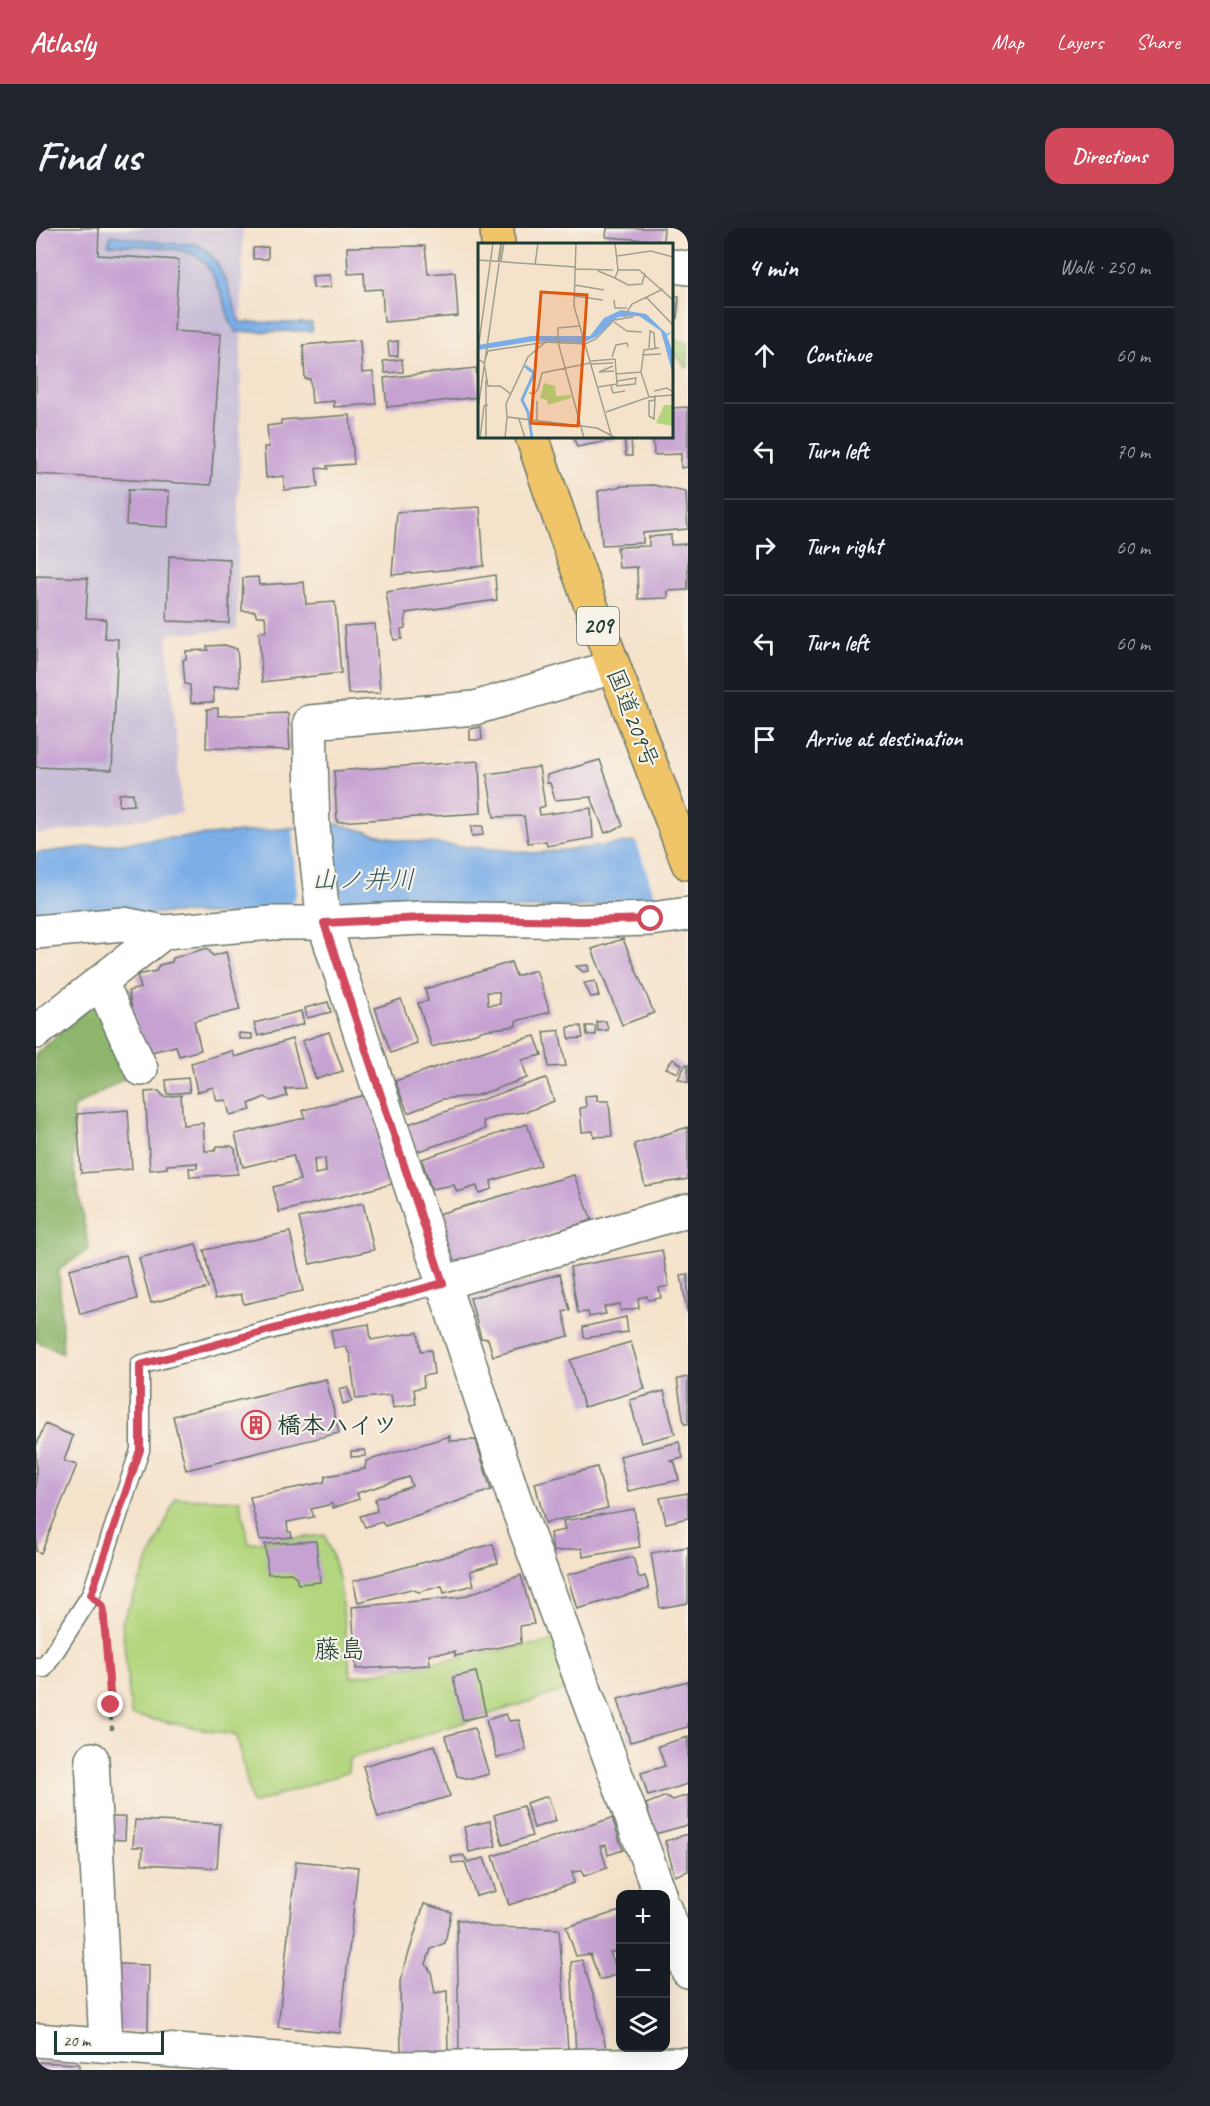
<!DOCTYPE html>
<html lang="en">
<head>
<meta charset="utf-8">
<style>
	:root { --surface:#171b24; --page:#20242c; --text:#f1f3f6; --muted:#9ea1a6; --line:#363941; --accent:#d1495b }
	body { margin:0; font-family:Caveat,"Klee One",sans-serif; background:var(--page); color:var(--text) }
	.controls { position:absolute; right:18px; bottom:18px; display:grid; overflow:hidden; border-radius:12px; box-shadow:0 6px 24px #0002 }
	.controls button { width:54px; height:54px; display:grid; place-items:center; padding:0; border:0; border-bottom:2px solid var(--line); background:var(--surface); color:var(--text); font:30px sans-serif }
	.scale { position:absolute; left:18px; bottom:15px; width:110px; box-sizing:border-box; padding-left:6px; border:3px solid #1f3d34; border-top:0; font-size:16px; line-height:21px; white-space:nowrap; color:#1f3d34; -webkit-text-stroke:4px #f7f3e8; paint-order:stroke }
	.stop { position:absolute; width:18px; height:18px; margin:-14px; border:4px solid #d1495b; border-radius:50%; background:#fff }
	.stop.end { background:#d1495b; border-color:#fff; box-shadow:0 2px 6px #0008 }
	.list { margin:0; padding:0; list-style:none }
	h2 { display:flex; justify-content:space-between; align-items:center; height:78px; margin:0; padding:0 24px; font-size:26px }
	h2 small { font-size:20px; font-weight:400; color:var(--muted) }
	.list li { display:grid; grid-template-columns:39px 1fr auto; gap:18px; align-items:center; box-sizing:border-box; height:96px; padding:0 24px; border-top:2px solid var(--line) }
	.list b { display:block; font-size:22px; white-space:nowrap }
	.list em { font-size:20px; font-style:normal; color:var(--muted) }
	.icon { flex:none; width:33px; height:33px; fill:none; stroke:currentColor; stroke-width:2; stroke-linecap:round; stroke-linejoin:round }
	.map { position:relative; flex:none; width:652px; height:1842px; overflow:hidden; border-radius:18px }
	header { display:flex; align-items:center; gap:36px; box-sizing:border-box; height:84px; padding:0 30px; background:var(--accent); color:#fff }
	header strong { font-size:28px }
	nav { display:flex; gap:33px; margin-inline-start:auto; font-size:21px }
	.intro { display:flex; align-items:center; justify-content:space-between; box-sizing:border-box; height:144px; padding:0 36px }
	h1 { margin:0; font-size:42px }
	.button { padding:15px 27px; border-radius:18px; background:var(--accent); color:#fff; font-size:21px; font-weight:700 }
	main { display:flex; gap:36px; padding:0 36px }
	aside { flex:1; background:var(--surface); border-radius:18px; box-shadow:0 6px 24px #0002 }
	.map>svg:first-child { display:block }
</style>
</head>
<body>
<header>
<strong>Atlasly</strong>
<nav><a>Map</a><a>Layers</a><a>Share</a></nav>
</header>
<div class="intro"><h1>Find us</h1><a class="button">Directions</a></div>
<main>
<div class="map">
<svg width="652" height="1842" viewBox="0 0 652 1842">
	<rect width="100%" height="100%" fill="#f7f3e8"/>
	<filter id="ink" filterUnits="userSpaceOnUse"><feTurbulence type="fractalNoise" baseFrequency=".0167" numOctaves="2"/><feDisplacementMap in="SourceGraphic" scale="12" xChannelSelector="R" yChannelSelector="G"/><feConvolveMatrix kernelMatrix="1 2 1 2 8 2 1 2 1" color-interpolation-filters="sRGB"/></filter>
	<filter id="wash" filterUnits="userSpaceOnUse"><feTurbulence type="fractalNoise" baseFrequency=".008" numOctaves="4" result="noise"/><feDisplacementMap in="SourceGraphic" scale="24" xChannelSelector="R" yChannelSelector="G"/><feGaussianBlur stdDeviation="1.35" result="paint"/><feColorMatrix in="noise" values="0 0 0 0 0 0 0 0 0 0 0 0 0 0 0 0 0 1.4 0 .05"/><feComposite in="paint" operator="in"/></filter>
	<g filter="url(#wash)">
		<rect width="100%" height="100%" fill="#f5e2cb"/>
		<!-- industrial -->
		<path fill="#c9bfd7" d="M0,0H207L201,402L131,406L146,585L0,607Z"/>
		<!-- green -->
		<path fill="#b2d57d" stroke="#688958" stroke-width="1.5" d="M636,112L652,115V139L650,140L636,120Z
			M140,1270L204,1272L213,1315L289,1307L303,1350L315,1449L518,1413L533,1461L313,1531L312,1544L216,1576L201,1508L95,1487L86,1394Z"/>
		<!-- forest -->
		<path fill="#8db66c" stroke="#567a50" stroke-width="1.5" d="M62,775L93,848L37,880V936L53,1021L23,1042L27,1125L0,1113V826L55,777Z"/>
		<!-- water -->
		<path fill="#7baee8" stroke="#4d768e" stroke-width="1.5" d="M75,7C97,10 118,14 140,16C146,16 153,15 158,16C184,22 197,73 203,94L276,95V103L200,104C191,93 191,77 185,65C179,53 174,38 163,30C147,17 94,18 72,16Z
			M302,596L362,612L498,625L567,618L610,612L624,676L248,687L126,685L0,694V625L112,612Z"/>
		<!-- pier -->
		<path fill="#f5e2cb" d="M295,597L306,683L252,686L261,665L256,601Z
			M652,597V670L623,679L599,610Z"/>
		<g id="blocks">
			<!-- building -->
			<path fill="#c6a2d2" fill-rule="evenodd" d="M0,0H63L62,27L143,32L138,103L185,106L175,257L0,246Z
				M571,0H628L627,13L570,9Z
				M389,18L392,46L419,44L422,88L348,94L346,61L329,62L328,45L312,46L311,19Z
				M232,19V31H217V20Z
				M294,47L295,59L277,60L276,48Z
				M636,68H643L641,90H636Z
				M324,112L326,145L337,144L340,176L298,179V173L276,175L274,151H269L267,117Z
				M362,113V128H353L352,114Z
				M366,131L367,144L349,145L347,133Z
				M440,140L443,169L351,179L348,150Z
				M652,179V239L645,240V226L618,227L617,208H636V180Z
				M314,187L318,236L291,238L292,241L280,240L282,259L248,262V248L230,250L228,219H233L231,198L245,196V192Z
				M537,208H595L596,228H590L588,210L541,219Z
				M617,257L650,264L652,301L607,305V315L566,317L562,263L586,258Z
				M92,262L133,263L132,299L90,297Z
				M444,279L448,338L356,347L361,284Z
				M635,307V317L652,316V362L632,363V370L602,371L601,339L583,340L581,319L613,318V309Z
				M133,328L194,331L193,395L131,393Z
				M459,347L461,372L370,385L369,400L365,401L366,411L358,412L350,364Z
				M0,348L52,350L50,390L70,391L69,410L82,411L76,542L0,539Z
				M222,349L223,357L268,354L270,376L299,374L305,445L226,454L223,404L230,403L229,388H220L219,383H206L207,350Z
				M339,396L344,465L312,466L308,398Z
				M189,417L201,421L204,458L177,460L178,474L155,475L154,457L149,456L147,432L150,431V423L172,422L171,418Z
				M182,480V488L252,485L254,522L170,520L171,481Z
				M445,499L446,512H434V501Z
				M564,532L587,598L569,605L555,569L519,572L514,555H511V547Z
				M443,533L445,585L301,594L298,543Z
				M503,539L509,578L503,580L504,587L555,580L557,610L511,618L510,613L492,615L488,588L458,589L451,546Z
				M97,565L98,577L83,578V566Z
				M435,598H447V607L436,608Z
				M587,711L618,785L586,797L556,721Z
				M171,720L177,728L190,724L204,782L158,793L165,822L143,828L140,818L107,826L92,763L105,760L101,747L120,743L123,737L136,734L137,730Z
				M475,734L480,748L500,742L514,784L480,793V798L449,802L396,819L382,775L392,773L389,761ZM451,764H463L464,776L452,777Z
				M552,737L553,743L547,744L540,738Z
				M559,753L563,768L555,769L548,755Z
				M365,771L381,815L355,825L339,780Z
				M292,774L295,784L271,790L269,780Z
				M265,783L268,796L222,808L218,795Z
				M570,793L572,802L562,803L561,794Z
				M545,798L547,810L533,811L532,799Z
				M550,798H559L560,807H551Z
				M523,802L530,838L513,839L508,804Z
				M293,804L307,843L280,851L266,813Z
				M203,805L216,806V811H203Z
				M499,808L506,827L486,832L491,850L439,868L407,871L372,885L359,853L472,815Z
				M256,811L269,860L249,861L251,868L235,873L229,869L213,876L215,882L194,887L190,872L181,873L177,859L161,864L155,835L196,823L199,829Z
				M637,831L646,837L642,845L630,840Z
				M650,836L652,837V855L642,851Z
				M152,850L154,864L131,866L130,852Z
				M510,850L518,873L490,884L471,886L447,893L449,901L380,924L372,896Z
				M123,863L128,869L145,867L147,897L167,895L169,923H179L181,918H195L199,921L202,946L154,949L153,940H161V935L131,937V940L114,942L109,864Z
				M334,866L356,956L243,984L237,959L264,952L257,927L207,939L199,906L269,890L267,882ZM289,930L290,944L279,946L278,931Z
				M561,867V873H573L576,908L558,909L557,903L546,904L544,880L550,879L549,868Z
				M92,882L96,941L45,945L41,886Z
				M491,896L505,937L455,953L456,961L443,965L441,958L421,964L418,957L395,961L386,931Z
				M652,899V951L609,958L598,916Z
				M538,947L556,992L418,1036L402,986Z
				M327,975L338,1022L274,1036L263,990Z
				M254,1004L267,1063L208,1076L205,1066L179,1071L168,1022Z
				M160,1016L172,1060L115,1075L103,1030Z
				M626,1022L633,1058L623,1060L625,1070L612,1072L611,1068L602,1070L603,1080L585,1083L584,1076L568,1079L570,1086L553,1089L552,1084L542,1085L534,1039Z
				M90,1027L101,1071L44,1086L33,1041Z
				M524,1046L534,1082L527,1084L533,1108L457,1128L452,1111L445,1110L434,1070Z
				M652,1046V1082L651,1083L645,1047Z
				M590,1089L592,1104L548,1110L547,1099Z
				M333,1096L335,1112L382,1104L385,1123L395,1122L398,1146L387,1148L388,1159L378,1161L380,1176L357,1180L355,1167L320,1171L314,1127L309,1118L298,1120L295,1102Z
				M595,1114L609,1161L548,1179L534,1132Z
				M652,1149V1196H648L641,1151Z
				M290,1151L303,1205L150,1242L137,1188Z
				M311,1159L316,1173L307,1176L303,1161Z
				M628,1163L639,1206L605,1215L594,1172Z
				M9,1196L37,1208L28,1233L41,1237L5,1325L0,1323V1218Z
				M414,1208L413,1213L440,1212L455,1262L349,1298L346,1294L329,1299L324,1288L341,1283L339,1271L376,1258L373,1249L321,1265L323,1271L297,1280L296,1276L275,1281L278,1289L251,1294L252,1304H255L256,1309L224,1312L214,1269L288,1254L290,1248L329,1241L330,1233Z
				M643,1214L647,1230L635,1233L639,1235L643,1252L592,1263L584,1228Z
				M329,1222V1228L315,1229V1223Z
				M561,1239L572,1280L509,1295L499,1255Z
				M652,1265V1290L630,1295L624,1270Z
				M598,1281L604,1319L547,1329L546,1320L517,1324L514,1305L529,1302L527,1293Z
				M280,1313L284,1354L262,1356L260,1349L255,1345L232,1346L229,1316Z
				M457,1316L462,1335L434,1343L438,1357L408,1365L406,1358L383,1364L375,1361L322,1374L317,1353Z
				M652,1319V1375L624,1380L615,1325Z
				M597,1329L603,1350L609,1348L613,1361L541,1381L531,1347Z
				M485,1347L498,1396L484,1398L485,1415L419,1428V1424L393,1426L394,1437L320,1441L316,1379L426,1369Z
				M440,1444L450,1487L427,1492L417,1449Z
				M652,1453V1499L594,1514L582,1471Z
				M470,1486L473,1493L483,1492L490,1522L461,1530L450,1492Z
				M438,1500L453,1546L435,1551L421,1548L409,1508Z
				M652,1509V1556L612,1568L605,1545L629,1538L622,1518Z
				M399,1517L414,1568L342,1590L327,1538Z
				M652,1567V1597L619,1606L610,1576L630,1568L637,1572Z
				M512,1568L520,1593L498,1600L490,1575Z
				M487,1578L496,1608L467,1617L458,1587Z
				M71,1589H90L89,1612L70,1611Z
				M576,1590L587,1622L572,1627L570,1617L564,1618L571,1640L548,1648L545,1643L536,1644L538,1655L473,1677L457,1628Z
				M99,1592L184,1596L181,1640L106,1636L107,1619H97Z
				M454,1593L460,1618L433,1624L428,1599Z
				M652,1606V1643L639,1648L629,1613Z
				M427,1627L432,1634L448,1630L460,1663L440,1668L429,1634L416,1635L415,1629Z
				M260,1633L322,1639L304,1805L242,1799Z
				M388,1676L415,1684L409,1715L395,1721L390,1736L395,1744L399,1765L411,1763L412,1827L365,1825L364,1753Z
				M584,1683V1723L574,1724L583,1746L564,1752L554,1726L540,1728L530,1699Z
				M421,1691L454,1699L523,1701L532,1821L423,1826Z
				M546,1732L560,1776L571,1824L540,1826L535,1734Z
				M80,1736L113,1737L112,1803L78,1802Z
				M0,1834L43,1836V1842H0Z"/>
		</g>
	</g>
	<g filter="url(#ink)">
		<use href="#blocks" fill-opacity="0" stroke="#6a7769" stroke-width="1.5"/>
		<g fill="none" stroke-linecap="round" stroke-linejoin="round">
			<!-- service casing -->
			<g stroke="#6a7769" stroke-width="21">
				<path id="service" d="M0,1439L8,1440L55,1367L104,1222V1137L407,1055"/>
			</g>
			<!-- minor casing -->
			<g stroke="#6a7769" stroke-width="36">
				<path id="minor" d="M636,38L652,40
					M577,439L439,480L274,494L277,599L288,695L478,1270L624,1666
					M0,704L87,696L128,704
					M65,754L105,841
					M0,804L128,704L236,695H288L386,690L545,693L615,691L652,686
					M407,1055L652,982
					M56,1531L70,1817
					M630,1682L652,1743
					M0,1812L358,1840L652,1836"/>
			</g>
			<!-- trunk casing -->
			<g stroke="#6a7769" stroke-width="36">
				<path id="trunk" d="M461,0L462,16
					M496,208C543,353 599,493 652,635"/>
			</g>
			<!-- path -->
			<path stroke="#6a7769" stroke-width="4" stroke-dasharray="4.5 4.5" stroke-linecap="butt" d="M68,1399L76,1502"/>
			<!-- service -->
			<use href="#service" stroke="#fff" stroke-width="18"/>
			<!-- minor -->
			<use href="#minor" stroke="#fff" stroke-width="33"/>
			<!-- trunk -->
			<use href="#trunk" stroke="#f0c469" stroke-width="33"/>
		</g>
	</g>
	<g fill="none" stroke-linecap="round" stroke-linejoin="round" filter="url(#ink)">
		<!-- route -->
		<path stroke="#d1495b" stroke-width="8" d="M75,1477L67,1379L55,1367L104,1222V1137L407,1055L288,695L386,690L545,693L615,691"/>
	</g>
	<!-- icons -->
	<defs>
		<g id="building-ring" transform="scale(1.5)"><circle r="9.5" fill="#f7f3e8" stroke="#d1495b" stroke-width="1.5"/><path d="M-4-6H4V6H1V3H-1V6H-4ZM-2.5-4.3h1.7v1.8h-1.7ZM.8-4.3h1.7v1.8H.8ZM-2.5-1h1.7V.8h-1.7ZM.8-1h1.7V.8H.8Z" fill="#d1495b"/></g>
	</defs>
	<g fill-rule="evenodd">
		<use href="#building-ring" x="220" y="1197"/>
	</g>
	<g text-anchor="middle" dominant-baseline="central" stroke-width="4.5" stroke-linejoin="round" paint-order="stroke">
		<!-- shield labels -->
		<rect fill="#f7f3e8" stroke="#60746a" stroke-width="1.5" x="541" y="379" width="42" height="38" rx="4.5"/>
		<g font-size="22" font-weight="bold" fill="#1f3d34">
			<text x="562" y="398">209</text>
		</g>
		<!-- street labels -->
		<g font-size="24" fill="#1f3d34" stroke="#f7f3e8">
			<text transform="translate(597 490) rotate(69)">国道209号</text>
		</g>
		<!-- poi labels -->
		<g font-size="24" font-weight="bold" fill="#1f3d34" stroke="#f7f3e8" text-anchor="start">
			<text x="241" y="1197">橋本ハイツ</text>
		</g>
		<!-- water labels -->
		<g font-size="26" font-style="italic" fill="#365961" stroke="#f7f3e8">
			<text x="327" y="651">山ノ井川</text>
		</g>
		<!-- neighbourhood labels -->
		<g font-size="26" fill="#1f3d34" stroke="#f7f3e8">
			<text x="304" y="1421">藤島</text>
		</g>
	</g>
	<!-- overview -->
	<g transform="translate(442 15)">
		<rect width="195" height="195" fill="#f5e2cb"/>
		<path d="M66,140L77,143L78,153L93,152V155L70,162L69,157L62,155ZM186,162H195L194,183L178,180Z" fill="#b2d57d"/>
		<path d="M143,67L168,71L189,91L195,88L189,93L195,110V132L183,88L161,73L140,74L118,94L104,100L57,98L0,107V102L53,93H112L126,75Z" fill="#7baee8"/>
		<path fill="none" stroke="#7baee8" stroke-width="3" d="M47,123L56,130L44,157L50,169L54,195"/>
		<path fill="none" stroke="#9fa08f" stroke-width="1.5" d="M98,0L96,63L134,195M137,0L140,27M139,13L173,8L195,14M0,17L97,24M20,19L23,0M23,19L26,0M57,22L60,0M97,26L135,27M120,28L137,35L140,27H161L195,57M137,35L150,42L164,41L167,30M97,42L126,47M96,53L125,57M168,54L195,82M136,57L137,65H149M146,74L154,61L185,46M136,79L149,88L164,89M101,83L80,85V99L106,195M171,105L172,88L176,90L177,105M0,106L15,0M164,112L183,111M134,114L138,102L149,100L150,104M0,116L6,120L10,143H22L33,151M113,118L137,116L139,141L120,144M6,120L10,108L68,99M113,121L135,120M135,123L121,129L136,128M163,129L166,107L181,105M138,131L163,129L171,154M8,137V195M133,143L135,150L147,148M138,143L157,141L158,135L139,138M176,148L189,145L195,149M51,150L56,151L60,146L64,130L112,120M177,152V157L176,176L171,173V158L177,157M0,166L24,0M128,169L171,154L195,152M41,176L47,195M59,178V158M2,195L6,163L10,162M27,195L29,174M138,195L119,185L29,174L28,161L50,114L59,106L68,99L107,101L118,96L136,77L155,74"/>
		<path fill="#de580e" fill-opacity="0.15" stroke="#de580e" stroke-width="3" d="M63,49L109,52L100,183L53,180Z"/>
		<rect width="195" height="195" fill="none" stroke="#1f3d34" stroke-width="3"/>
	</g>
</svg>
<div class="controls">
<button>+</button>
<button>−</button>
<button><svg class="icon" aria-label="layers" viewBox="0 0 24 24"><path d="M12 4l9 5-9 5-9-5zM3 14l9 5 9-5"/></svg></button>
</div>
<div class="scale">20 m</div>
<div class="stop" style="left:615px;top:691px"></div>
<div class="stop end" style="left:75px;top:1477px"></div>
</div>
<aside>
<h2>4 min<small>Walk · 250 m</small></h2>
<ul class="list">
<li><svg class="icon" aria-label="ahead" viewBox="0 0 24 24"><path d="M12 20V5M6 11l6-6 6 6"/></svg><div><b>Continue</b></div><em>60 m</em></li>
<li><svg class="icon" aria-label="left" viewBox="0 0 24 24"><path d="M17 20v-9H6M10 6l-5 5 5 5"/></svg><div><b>Turn left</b></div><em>70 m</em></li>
<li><svg class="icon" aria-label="right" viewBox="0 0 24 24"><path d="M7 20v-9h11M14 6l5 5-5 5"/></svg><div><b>Turn right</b></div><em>60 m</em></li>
<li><svg class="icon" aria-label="left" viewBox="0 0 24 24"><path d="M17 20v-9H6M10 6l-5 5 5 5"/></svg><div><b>Turn left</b></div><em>60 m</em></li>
<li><svg class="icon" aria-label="arrive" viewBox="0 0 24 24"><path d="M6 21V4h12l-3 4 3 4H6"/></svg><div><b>Arrive at destination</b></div></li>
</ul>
</aside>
</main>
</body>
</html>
